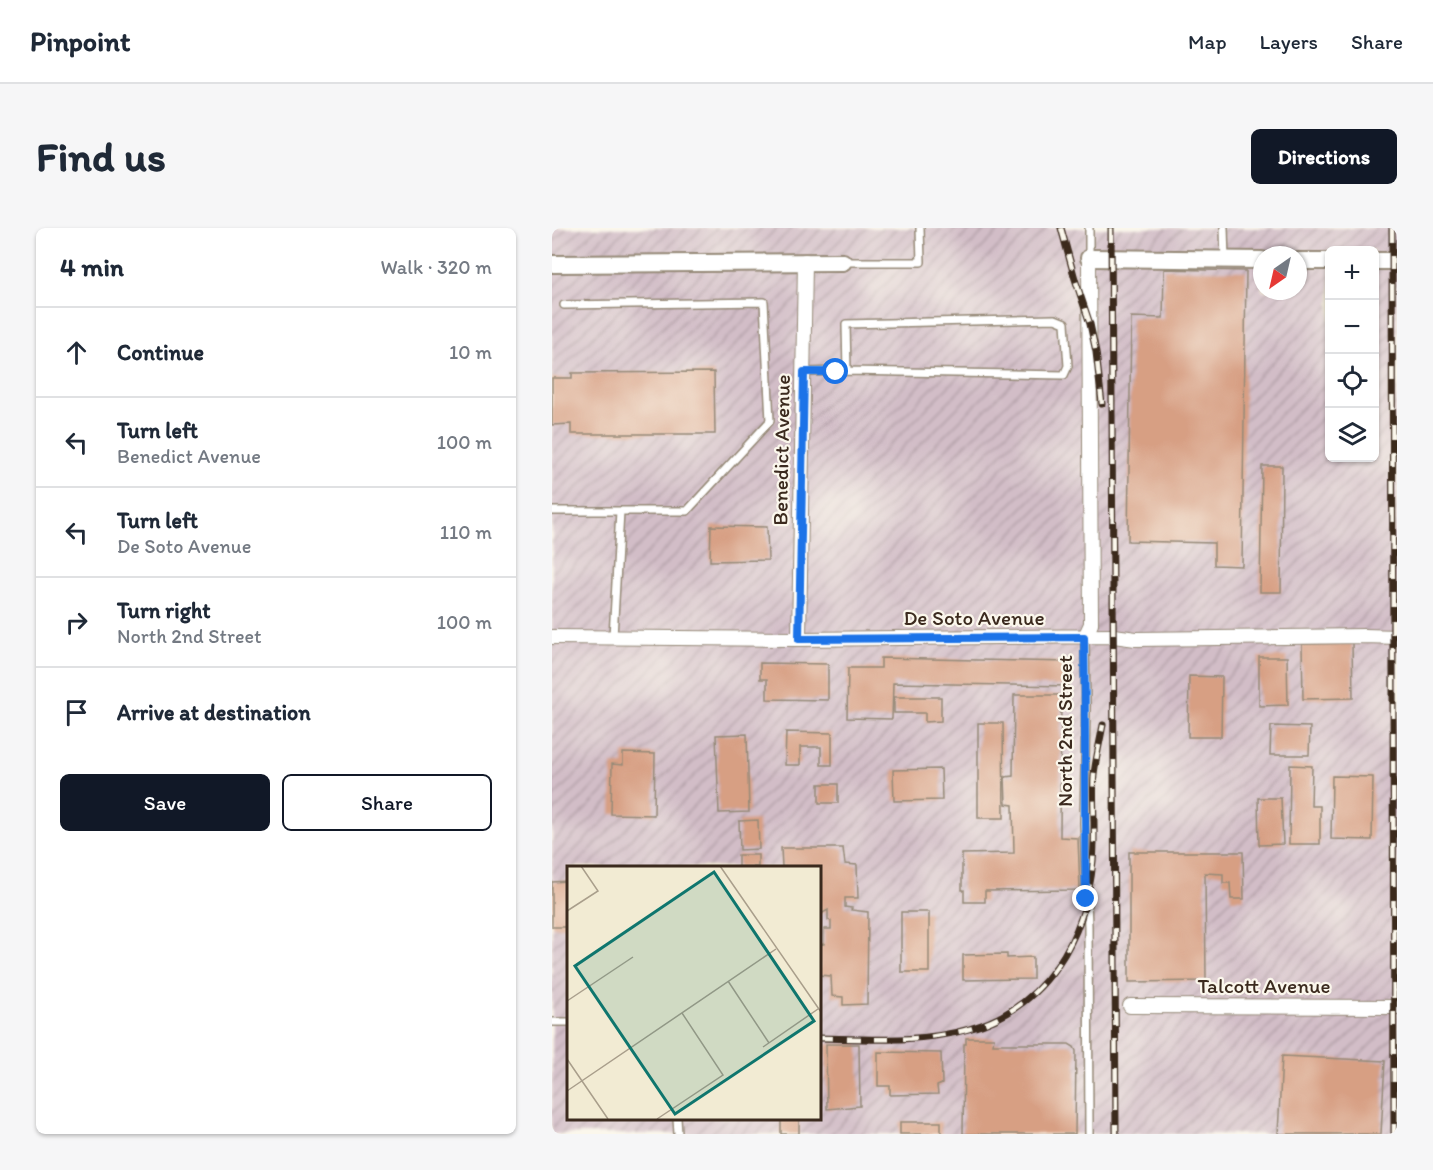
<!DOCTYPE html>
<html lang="en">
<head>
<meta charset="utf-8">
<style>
	:root { --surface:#fff; --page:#f6f6f7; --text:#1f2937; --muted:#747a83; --line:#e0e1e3; --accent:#111827 }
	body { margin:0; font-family:Itim,sans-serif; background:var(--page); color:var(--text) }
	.controls { position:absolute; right:18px; top:18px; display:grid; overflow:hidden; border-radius:9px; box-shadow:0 2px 4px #0004 }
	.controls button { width:54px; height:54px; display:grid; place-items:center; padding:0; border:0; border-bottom:2px solid var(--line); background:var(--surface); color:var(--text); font:30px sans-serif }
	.compass { position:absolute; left:701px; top:18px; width:54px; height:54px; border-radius:50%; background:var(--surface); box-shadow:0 2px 4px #0004; rotate:214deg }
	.stop { position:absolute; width:18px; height:18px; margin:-14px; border:4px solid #1a73e8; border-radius:50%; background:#fff }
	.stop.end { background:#1a73e8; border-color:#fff; box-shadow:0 2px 6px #0008 }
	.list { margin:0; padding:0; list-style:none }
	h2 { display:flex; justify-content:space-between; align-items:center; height:78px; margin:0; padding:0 24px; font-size:26px }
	h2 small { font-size:20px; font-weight:400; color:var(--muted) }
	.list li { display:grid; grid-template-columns:39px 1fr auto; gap:18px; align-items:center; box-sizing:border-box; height:90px; padding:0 24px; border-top:2px solid var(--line) }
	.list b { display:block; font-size:22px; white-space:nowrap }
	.list p { margin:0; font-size:20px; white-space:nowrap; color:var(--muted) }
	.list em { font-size:20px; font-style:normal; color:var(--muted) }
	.actions { display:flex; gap:12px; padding:18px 24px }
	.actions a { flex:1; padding:14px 0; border:2px solid var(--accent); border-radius:9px; text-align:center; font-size:21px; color:var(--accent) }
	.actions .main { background:var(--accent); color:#fff }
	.icon { flex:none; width:33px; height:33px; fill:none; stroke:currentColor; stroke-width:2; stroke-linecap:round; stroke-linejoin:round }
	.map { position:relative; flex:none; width:845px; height:906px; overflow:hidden; border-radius:9px }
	header { display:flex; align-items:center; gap:36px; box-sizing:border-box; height:84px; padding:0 30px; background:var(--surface); border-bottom:2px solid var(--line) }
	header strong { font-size:28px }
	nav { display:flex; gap:33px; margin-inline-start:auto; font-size:21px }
	.intro { display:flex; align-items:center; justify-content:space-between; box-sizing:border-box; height:144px; padding:0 36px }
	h1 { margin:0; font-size:42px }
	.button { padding:15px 27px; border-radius:9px; background:var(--accent); color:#fff; font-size:21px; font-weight:700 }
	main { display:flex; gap:36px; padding:0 36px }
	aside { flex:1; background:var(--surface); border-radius:9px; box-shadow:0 2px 4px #0004 }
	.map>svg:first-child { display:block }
</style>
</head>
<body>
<header>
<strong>Pinpoint</strong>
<nav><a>Map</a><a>Layers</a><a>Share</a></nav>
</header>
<div class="intro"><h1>Find us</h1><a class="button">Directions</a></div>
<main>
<aside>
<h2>4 min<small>Walk · 320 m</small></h2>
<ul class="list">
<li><svg class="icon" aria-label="ahead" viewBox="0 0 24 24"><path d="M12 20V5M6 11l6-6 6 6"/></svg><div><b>Continue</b></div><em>10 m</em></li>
<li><svg class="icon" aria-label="left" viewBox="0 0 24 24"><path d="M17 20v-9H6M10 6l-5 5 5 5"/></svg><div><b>Turn left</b><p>Benedict Avenue</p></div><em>100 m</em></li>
<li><svg class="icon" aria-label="left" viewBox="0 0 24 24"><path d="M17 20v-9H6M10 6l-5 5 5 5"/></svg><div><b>Turn left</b><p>De Soto Avenue</p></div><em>110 m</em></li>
<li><svg class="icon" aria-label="right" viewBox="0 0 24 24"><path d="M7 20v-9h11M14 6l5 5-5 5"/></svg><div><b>Turn right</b><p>North 2nd Street</p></div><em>100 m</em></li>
<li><svg class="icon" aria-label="arrive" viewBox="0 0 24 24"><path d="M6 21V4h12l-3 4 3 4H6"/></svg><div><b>Arrive at destination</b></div></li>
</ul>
<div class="actions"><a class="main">Save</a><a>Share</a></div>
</aside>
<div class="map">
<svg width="845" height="906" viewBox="0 0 845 906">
	<defs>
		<pattern id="industrial-furrows" width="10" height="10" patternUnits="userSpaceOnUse" patternTransform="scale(1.5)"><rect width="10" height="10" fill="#d2bdc7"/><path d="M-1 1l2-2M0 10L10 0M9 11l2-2" fill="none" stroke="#ac9aa1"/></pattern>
	</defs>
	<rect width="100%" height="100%" fill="#fbf7ec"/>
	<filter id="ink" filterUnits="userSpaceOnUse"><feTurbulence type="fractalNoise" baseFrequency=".0167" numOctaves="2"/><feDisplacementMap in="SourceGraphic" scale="12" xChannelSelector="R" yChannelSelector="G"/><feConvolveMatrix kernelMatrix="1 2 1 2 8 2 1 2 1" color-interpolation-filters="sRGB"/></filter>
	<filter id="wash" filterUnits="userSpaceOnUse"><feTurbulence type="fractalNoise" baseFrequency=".008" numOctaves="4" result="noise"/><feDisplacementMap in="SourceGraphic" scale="24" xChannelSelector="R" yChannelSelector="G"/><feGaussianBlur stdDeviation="1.35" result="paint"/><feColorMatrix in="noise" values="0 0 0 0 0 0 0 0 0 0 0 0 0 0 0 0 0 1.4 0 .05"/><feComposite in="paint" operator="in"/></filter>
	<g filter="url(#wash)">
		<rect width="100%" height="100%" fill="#f2ebd3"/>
		<!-- industrial -->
		<path fill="url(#industrial-furrows)" fill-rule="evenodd" d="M0,0H845V906H0ZM778,22H822V230H778ZM710,27H746V63H710ZM16,639H267V890H16Z"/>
		<g id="blocks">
			<!-- building -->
			<path fill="#d79f83" d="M612,41L694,43L690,338L662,337V315L576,313L579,89L611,90Z
				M162,144L163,206H19V196L0,197V150H20V145Z
				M710,238H730L729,364H708Z
				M159,298L215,299L216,332L158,333Z
				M800,415L801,470L751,471L750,416Z
				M707,429H735L736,477L707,478Z
				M329,430L518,434L517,458L341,455L340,491L295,490L296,440H329Z
				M208,435L276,436V472L215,471V451H208Z
				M637,448L670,449L669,509H636Z
				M462,467H509L508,609L526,610L528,662L433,663V674H412V662H410V626L462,625L461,577L454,576L453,549L461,548Z
				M342,469H389V493L373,494V485H342Z
				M426,495H451L452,590H426Z
				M719,498L758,499L757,527H718Z
				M234,504L280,505V537H269V519H248V537H233Z
				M195,506L197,584L167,585L164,507Z
				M71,525L103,526L102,587L59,586L60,536L71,537Z
				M738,537L760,538L759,578H768V616H737Z
				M389,541L390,572L342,573L341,542Z
				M780,548L821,549L820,612L779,611Z
				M267,556H286V575H267Z
				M706,570H729L731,616L707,617Z
				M206,592L207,621L188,622L187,593Z
				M229,620H291L293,636L305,637L306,670H293V679L300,680L299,682L316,684L315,776L291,777V769L280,768L279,748L267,747V717L272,716V701H279V693L276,692V682L267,687V639H230Z
				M577,624H691L692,671H679L678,655H671V646L653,645L654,753L577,754Z
				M186,627H206V639H186Z
				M16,653V699H0V654Z
				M349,684H377V744H349Z
				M455,726V730L481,729V751L411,752V727Z
				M414,810H442L441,816H517L522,819L524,823L523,906H411L412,816H414Z
				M274,816H307L308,878L275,881Z
				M326,824L389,825L390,856L385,858L386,866L338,867V858H326Z
				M730,828L833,833L829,906H726Z
				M229,890H247V906H229Z
				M348,894H389V906H348Z"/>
		</g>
	</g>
	<g filter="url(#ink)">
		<use href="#blocks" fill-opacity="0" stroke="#968a78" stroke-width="1.5"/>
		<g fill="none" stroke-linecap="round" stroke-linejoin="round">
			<!-- service casing -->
			<g stroke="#968a78" stroke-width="10">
				<path id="service" d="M537,0V30
					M672,0L673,32
					M291,34H369L368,0
					M252,144L295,143L512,147L516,138L513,95L503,91L294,96L295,143
					M0,283H135L218,193L212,74L12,77
					M61,409L68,283
					M533,409L534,480L532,595L536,698L537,906
					M0,794H16
					M125,890L126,906"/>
			</g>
			<!-- minor casing -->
			<g stroke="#968a78" stroke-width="16">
				<path id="minor" d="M0,409L247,411L562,408L584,411L813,408L845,409
					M533,409L539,396L537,30
					M247,411L253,33
					M578,778L845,779"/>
			</g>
			<!-- tertiary casing -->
			<g stroke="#968a78" stroke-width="20">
				<path id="tertiary" d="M537,30L710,32
					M746,33H778
					M822,33H845
					M0,36L291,34"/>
			</g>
			<!-- service -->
			<use href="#service" stroke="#fff" stroke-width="7"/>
			<!-- minor -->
			<use href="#minor" stroke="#fff" stroke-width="14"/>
			<!-- tertiary -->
			<use href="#tertiary" stroke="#fff" stroke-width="16"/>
			<!-- rail casing -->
			<g stroke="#3b2a1e" stroke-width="7">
				<path id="rail" d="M509,0L523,51L538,96L544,124L550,176
					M559,0L564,906
					M840,0L842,906
					M267,810C316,811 369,815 417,801C494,780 534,709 541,633C544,604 540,575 542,546C544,530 548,513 551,497"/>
			</g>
			<!-- rail -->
			<use href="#rail" stroke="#fbf7ec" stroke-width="4.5" stroke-dasharray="14" stroke-linecap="butt"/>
		</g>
	</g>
	<g fill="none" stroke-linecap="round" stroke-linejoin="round" filter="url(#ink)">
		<!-- route -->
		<path stroke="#1a73e8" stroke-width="8" d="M284,144H252L247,411L532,409C534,496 532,584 534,671"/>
	</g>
	<g text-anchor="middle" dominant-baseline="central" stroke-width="4.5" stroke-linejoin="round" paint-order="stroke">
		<!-- street labels -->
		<g font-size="21" fill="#3b2a1e" stroke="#fbf7ec">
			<text transform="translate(229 222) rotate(-89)">Benedict Avenue</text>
			<text x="422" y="389">De Soto Avenue</text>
			<text transform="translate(512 503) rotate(-90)">North 2nd Street</text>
			<text x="712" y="757">Talcott Avenue</text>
		</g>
	</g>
	<!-- overview -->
	<g transform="translate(15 638)">
		<rect width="254" height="254" fill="#f2ebd3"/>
		<path fill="none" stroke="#a99e8b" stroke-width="1.5" d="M153,0L254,146M0,45L31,25L14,0M161,115L202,177M0,135L66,91M196,181L251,143M0,193L41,253M0,225L209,83M90,253L156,209L115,147"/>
		<path fill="#0f766e" fill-opacity="0.15" stroke="#0f766e" stroke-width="3" d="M147,6L247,155L108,248L8,100Z"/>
		<rect width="254" height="254" fill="none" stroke="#3b2a1e" stroke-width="3"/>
	</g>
</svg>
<div class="controls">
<button>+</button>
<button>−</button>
<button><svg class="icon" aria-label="locate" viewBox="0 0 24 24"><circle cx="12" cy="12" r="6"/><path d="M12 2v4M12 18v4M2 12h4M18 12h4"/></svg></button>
<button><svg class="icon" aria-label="layers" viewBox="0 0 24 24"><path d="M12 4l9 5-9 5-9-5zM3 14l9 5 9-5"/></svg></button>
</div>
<svg class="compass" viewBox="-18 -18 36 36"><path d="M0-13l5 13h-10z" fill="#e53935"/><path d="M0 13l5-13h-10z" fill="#747a83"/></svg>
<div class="stop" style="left:284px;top:144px"></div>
<div class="stop end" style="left:534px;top:671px"></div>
</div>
</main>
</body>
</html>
